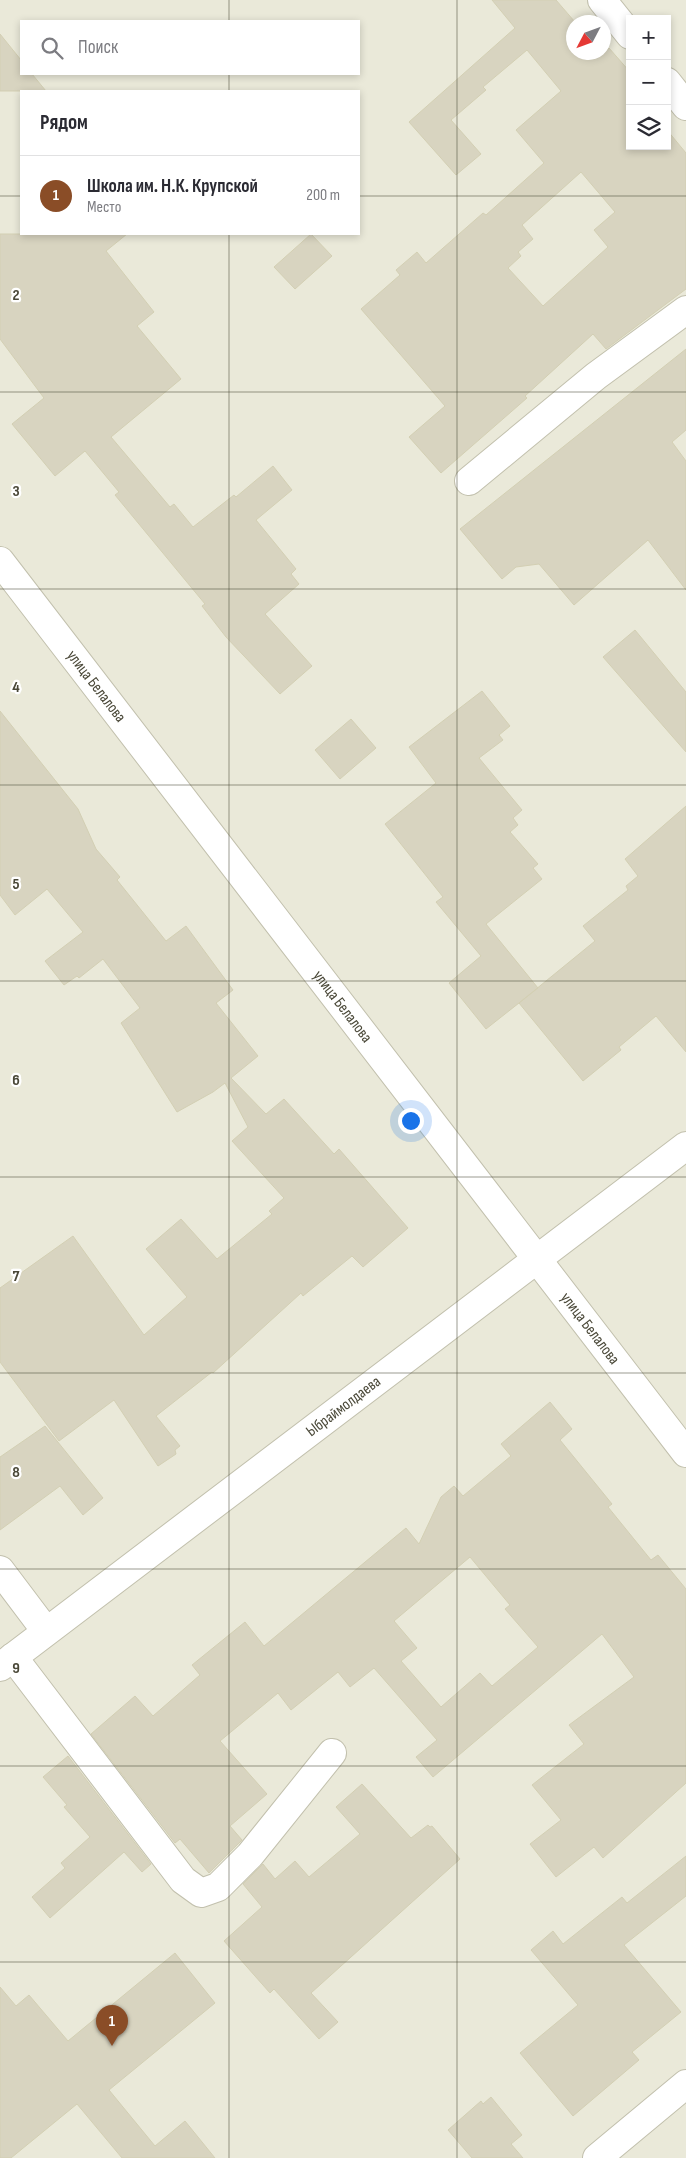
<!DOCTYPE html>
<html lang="ru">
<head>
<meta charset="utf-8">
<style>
	:root { --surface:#fff; --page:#f7f7f7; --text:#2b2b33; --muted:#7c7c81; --line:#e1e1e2; --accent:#8a4d27 }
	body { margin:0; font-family:"Sofia Sans Condensed",sans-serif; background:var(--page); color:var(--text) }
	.controls { position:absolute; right:15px; top:15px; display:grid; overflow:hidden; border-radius:0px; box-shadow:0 2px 8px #0003 }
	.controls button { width:45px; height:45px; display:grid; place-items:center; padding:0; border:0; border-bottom:1px solid var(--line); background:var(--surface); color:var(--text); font:25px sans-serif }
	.compass { position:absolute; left:566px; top:15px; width:45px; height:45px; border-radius:50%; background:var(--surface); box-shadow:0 2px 8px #0003; rotate:229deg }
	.you { position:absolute; left:410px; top:1120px; width:18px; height:18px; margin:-12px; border:4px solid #fff; border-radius:50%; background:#1a73e8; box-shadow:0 0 0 8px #1a73e833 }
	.badge { display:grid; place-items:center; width:32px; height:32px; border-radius:50%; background:var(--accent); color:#fff; font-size:16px; font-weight:700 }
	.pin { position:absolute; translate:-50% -41px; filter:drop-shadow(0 1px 2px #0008) }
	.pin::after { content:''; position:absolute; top:26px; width:18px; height:15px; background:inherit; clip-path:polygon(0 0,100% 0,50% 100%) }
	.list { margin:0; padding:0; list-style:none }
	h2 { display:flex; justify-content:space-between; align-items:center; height:65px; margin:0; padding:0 20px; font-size:21px }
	h2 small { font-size:16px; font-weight:400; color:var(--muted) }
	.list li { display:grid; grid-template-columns:32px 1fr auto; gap:15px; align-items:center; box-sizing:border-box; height:80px; padding:0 20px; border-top:1px solid var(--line) }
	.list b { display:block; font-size:19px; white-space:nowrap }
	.list p { margin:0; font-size:16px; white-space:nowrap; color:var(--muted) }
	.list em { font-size:16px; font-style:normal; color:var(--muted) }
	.icon { flex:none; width:28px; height:28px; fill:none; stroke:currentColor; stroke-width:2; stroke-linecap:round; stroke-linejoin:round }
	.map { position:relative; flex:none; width:686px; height:2158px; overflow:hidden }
	.search { position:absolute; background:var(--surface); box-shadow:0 2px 8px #0003; left:20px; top:20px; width:340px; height:55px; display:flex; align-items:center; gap:12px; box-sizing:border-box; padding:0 18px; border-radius:0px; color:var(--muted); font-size:19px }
	.panel { position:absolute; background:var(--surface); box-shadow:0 2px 8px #0003; left:20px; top:90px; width:340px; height:145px; border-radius:0px }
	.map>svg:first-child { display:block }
</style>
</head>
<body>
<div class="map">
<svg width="686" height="2158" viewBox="0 0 686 2158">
	<rect width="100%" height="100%" fill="#f6f5eb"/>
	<!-- residential -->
	<path fill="#eae9d9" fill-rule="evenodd" d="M0,0H686V2158H0ZM630,19H667V146H630ZM21,21H359V74H21ZM574,22H604V52H574ZM21,91H359V234H21Z"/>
	<!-- building -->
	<path fill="#d8d4c0" stroke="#d3cfb3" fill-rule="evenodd" d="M492,0H556L575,22L574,52H599L601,55L609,48L630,72V146H667V130L686,153V289L606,349L593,334L525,396L527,398L441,473L409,437L445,406L361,309L400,275L396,270L417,252L426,263L483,213L486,215L544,163L516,130L561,91L527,50L483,87L486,90L451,120L481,154L456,175L409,122L515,28ZM581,172L615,212L594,230L608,247L543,306L508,268L521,256L518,252L533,239L522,225Z
		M0,34L21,60V74H32L46,91H0Z
		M0,234H127L106,251L154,312L137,326L181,379L111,437L170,507L174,504L193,527L234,495L236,497L273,466L292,490L256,520L296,569L291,574L299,584L265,614L312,666L280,694L226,637L202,606L205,604L115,495L119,492L85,451L55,476L12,424L44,398L0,339Z
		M311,234L332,256L295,289L274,267Z
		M686,349V430L672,442L686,461V590L648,540L574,605L539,564L516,567L502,579L460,529Z
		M635,630L686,692V752L603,657Z
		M482,691L510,726L499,735L503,740L479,758L522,810L513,818L518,825L510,832L538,864L533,868L542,879L486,924L538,988L486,1029L449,983L481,956L436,902L443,897L385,824L436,783L409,747Z
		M0,711L78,809L96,849L120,877L117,880L166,941L186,926L233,990L216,1003L258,1056L231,1078L266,1114L284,1099L334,1154L339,1149L408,1228L363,1267L352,1256L303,1296L301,1293L213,1373L212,1372L156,1416L180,1446L175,1450L176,1454L158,1466L114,1400L59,1441L0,1362V1288L73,1236L144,1335L187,1297L146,1249L181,1219L217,1259L272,1214L269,1211L284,1198L232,1141L248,1127L225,1083L213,1092L177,1112L121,1023L140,1008L103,959L79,978L77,976L64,985L45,961L83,932L47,889L15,915L0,895Z
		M351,719L376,748L340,779L315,750Z
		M686,806V1052L656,1016L619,1047L621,1050L583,1081L519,1003L595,941L583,926L628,890L626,886L638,876L625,859Z
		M550,1402L572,1429L560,1440L612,1504L608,1507L651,1560L658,1555L686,1589V1783L603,1858L594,1847L556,1877L530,1844L561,1820L532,1785L584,1744L569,1725L634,1677L602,1634L433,1777L416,1757L437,1740L374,1668L350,1687L338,1672L291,1710L278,1693L220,1741L267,1794L230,1826L242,1840L209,1873L180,1839L175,1843L91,1734L135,1696L153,1716L200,1675L192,1665L245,1622L264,1646L406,1528L419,1544L441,1497L454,1486L463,1496L511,1456L501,1444ZM470,1557L510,1605L505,1609L538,1647L492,1686L480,1673L441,1707L401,1661L417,1648L394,1621Z
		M45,1426L103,1498L83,1515L60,1486L0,1530V1457Z
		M68,1756L151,1864L142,1872L124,1852L50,1918L32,1897L65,1868L61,1863L90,1837L64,1807L67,1805L43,1777Z
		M362,1784L411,1838L428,1825L430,1827L432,1826L460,1859L311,1993L338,2022L319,2039L274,1989L270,1993L224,1941L262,1907L243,1884L263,1864L275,1879L295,1861L309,1877L360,1834L336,1807Z
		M686,1856V1896L624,1945L681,2012L632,2052L639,2060L573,2116L520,2053L578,2005L531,1950L553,1931L563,1944L622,1897L627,1903Z
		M175,1953L215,2003L109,2090L155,2146L185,2121L215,2158H122L77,2104L11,2158H0V1987L16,2006L29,1995L68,2041Z
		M491,2097L522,2135L511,2144L523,2158H472L448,2130L481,2101L483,2104Z"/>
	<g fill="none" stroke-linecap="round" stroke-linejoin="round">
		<!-- minor casing -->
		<g stroke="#c2c0ad" stroke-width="30">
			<g id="minor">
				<path d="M602,0L630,35"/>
				<path d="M667,82L686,106"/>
				<path d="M469,481L596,376L686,310"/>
				<path id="s1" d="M0,561L686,1453"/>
				<path d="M0,1570L46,1631"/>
				<path d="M13,1657L183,1880L201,1893L218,1887L250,1855L332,1753"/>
				<path id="s2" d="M0,1667L686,1146"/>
				<path d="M597,2158L686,2084"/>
			</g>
		</g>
		<!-- minor -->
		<use href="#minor" stroke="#fff" stroke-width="28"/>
	</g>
	<!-- grid -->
	<path fill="none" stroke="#4a4838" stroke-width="1" stroke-opacity="0.55" d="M229,0V21M457,0V2158M229,74V91M0,196H21M359,196H686M229,234V2158M0,392H686M0,589H686M0,785H686M0,981H686M0,1177H686M0,1373H686M0,1569H686M0,1766H686M0,1962H686"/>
	<g text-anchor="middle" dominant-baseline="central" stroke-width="4.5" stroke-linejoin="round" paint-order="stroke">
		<!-- street labels -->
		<g font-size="16" fill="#4a4838" stroke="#fff">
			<text stroke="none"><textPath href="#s1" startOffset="158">улица Белалова</textPath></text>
			<text stroke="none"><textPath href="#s1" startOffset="562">улица Белалова</textPath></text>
			<text stroke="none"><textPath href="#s1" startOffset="968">улица Белалова</textPath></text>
			<text stroke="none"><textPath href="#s2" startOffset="431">Ыбраймолдаева</textPath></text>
		</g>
	</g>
	<g font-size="16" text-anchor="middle" font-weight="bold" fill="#4a4838" stroke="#fff" stroke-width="4.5" stroke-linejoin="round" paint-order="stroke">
		<text x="16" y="300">2</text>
		<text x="16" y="496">3</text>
		<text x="16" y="692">4</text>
		<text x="16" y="889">5</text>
		<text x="16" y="1085">6</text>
		<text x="16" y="1281">7</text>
		<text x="16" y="1477">8</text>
		<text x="16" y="1673">9</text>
	</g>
</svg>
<div class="controls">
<button>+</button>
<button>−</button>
<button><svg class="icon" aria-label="layers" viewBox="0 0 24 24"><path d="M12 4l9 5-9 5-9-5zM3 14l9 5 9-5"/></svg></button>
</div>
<svg class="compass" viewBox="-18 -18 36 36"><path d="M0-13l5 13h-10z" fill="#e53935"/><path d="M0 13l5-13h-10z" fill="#7c7c81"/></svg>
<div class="you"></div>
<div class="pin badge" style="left:112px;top:2046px">1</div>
<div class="search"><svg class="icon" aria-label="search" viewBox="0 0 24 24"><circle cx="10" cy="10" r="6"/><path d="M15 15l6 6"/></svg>Поиск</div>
<section class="panel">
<h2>Рядом<small></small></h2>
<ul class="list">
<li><span class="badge">1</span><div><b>Школа им. Н.К. Крупской</b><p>Место</p></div><em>200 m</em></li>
</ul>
</section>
</div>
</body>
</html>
